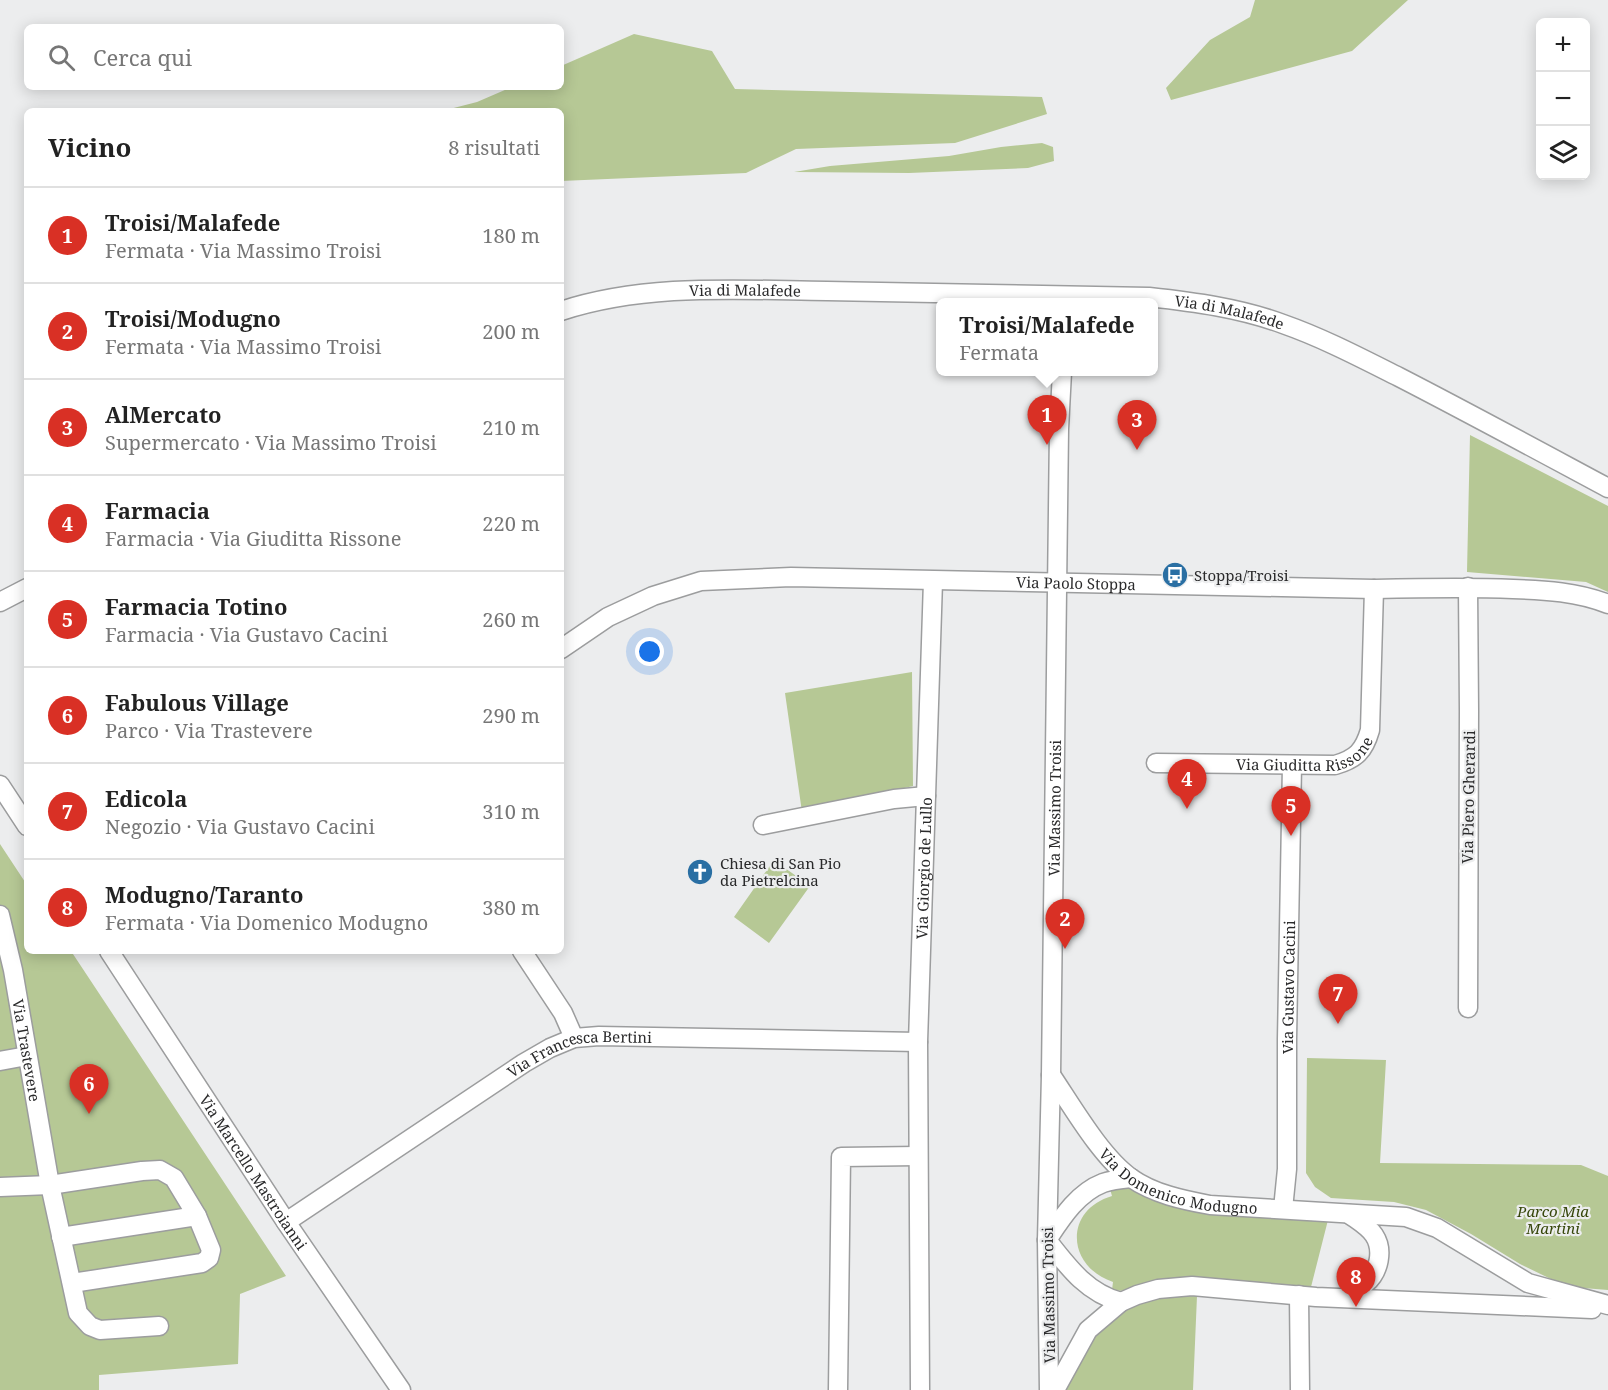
<!DOCTYPE html>
<html lang="it">
<head>
<meta charset="utf-8">
<style>
	:root { --surface:#fff; --page:#f6f6f6; --text:#222; --muted:#767676; --line:#e0e0e0; --accent:#d93025 }
	body { margin:0; font-family:"Noto Serif",serif; background:var(--page); color:var(--text) }
	.controls { position:absolute; right:18px; top:18px; display:grid; overflow:hidden; border-radius:9px; box-shadow:0 3px 15px #0003 }
	.controls button { width:54px; height:54px; display:grid; place-items:center; padding:0; border:0; border-bottom:2px solid var(--line); background:var(--surface); color:var(--text); font:30px sans-serif }
	.you { position:absolute; left:650px; top:652px; width:21px; height:21px; margin:-15px; border:4px solid #fff; border-radius:50%; background:#1a73e8; box-shadow:0 0 0 9px #1a73e833 }
	.badge { display:grid; place-items:center; width:39px; height:39px; border-radius:50%; background:var(--accent); color:#fff; font-size:20px; font-weight:700 }
	.pin { position:absolute; translate:-50% -50px; filter:drop-shadow(0 2px 3px #0008) }
	.pin::after { content:''; position:absolute; top:32px; width:21px; height:18px; background:inherit; clip-path:polygon(0 0,100% 0,50% 100%) }
	.popup { position:absolute; left:936px; top:298px; width:222px; height:78px; box-sizing:border-box; display:grid; place-content:center; border-radius:9px; background:var(--surface); filter:drop-shadow(0 2px 4px #0005); font-size:20px; white-space:nowrap; color:var(--muted) }
	.popup b { font-size:22px; color:var(--text) }
	.popup::after { content:''; position:absolute; left:50%; top:100%; margin-left:-12px; border:12px solid transparent; border-top-color:var(--surface) }
	.list { margin:0; padding:0; list-style:none }
	h2 { display:flex; justify-content:space-between; align-items:center; height:78px; margin:0; padding:0 24px; font-size:26px }
	h2 small { font-size:20px; font-weight:400; color:var(--muted) }
	.list li { display:grid; grid-template-columns:39px 1fr auto; gap:18px; align-items:center; box-sizing:border-box; height:96px; padding:0 24px; border-top:2px solid var(--line) }
	.list b { display:block; font-size:22px; white-space:nowrap }
	.list p { margin:0; font-size:20px; white-space:nowrap; color:var(--muted) }
	.list em { font-size:20px; font-style:normal; color:var(--muted) }
	.icon { flex:none; width:33px; height:33px; fill:none; stroke:currentColor; stroke-width:2; stroke-linecap:round; stroke-linejoin:round }
	.map { position:relative; flex:none; width:1608px; height:1390px; overflow:hidden }
	.search { position:absolute; background:var(--surface); box-shadow:0 3px 15px #0003; left:24px; top:24px; width:540px; height:66px; display:flex; align-items:center; gap:15px; box-sizing:border-box; padding:0 21px; border-radius:9px; color:var(--muted); font-size:22px }
	.panel { position:absolute; background:var(--surface); box-shadow:0 3px 15px #0003; left:24px; top:108px; width:540px; height:846px; border-radius:9px }
	.map>svg:first-child { display:block }
</style>
</head>
<body>
<div class="map">
<svg width="1608" height="1390" viewBox="0 0 1608 1390">
	<rect width="100%" height="100%" fill="#ecedee"/>
	<!-- green -->
	<path fill="#b6c895" d="M1255,0H1408L1352,51L1171,100L1166,88L1210,40L1250,17Z
		M634,34L712,51L735,89L1042,97L1047,114L955,143L796,149L746,173L561,181V111H442L477,102L512,87H561V66Z
		M1042,143L1053,147L1054,161L1028,168L909,173L794,172L830,166L949,156L1001,147Z
		M1470,435L1608,506V592L1586,582L1467,572Z
		M912,672L913,786L802,812L785,693Z
		M0,844L27,885V951H71L286,1276L240,1294L238,1364L99,1375V1390H0Z
		M774,860L810,886L769,943L734,917Z
		M1307,1058L1386,1060L1380,1163L1581,1165L1608,1176V1290L1583,1288L1557,1282L1520,1264L1471,1234L1426,1210L1394,1202L1331,1198L1315,1187L1306,1173Z
		M1128,1187L1140,1191L1328,1220L1311,1287L1177,1278L1125,1291L1112,1290L1113,1282C1066,1266 1064,1210 1112,1196L1110,1189Z
		M1165,1294L1197,1296L1193,1390H1065L1077,1356L1106,1321L1135,1304Z"/>
	<g fill="none" stroke-linecap="round" stroke-linejoin="round">
		<!-- minor casing -->
		<g stroke="#9c9d9e" stroke-width="21">
			<g id="minor">
				<path id="s1" d="M561,311C646,283 739,290 827,291C934,293 1042,295 1149,297C1194,302 1240,308 1283,324C1323,338 1361,358 1399,377C1469,413 1539,451 1608,488"/>
				<path d="M1468,587L1469,711L1468,1008"/>
				<path d="M0,602L27,588"/>
				<path id="s2" d="M561,649L608,617L653,596L701,581L791,577L1374,589C1421,588 1467,587 1513,589C1545,590 1578,592 1608,604"/>
				<path id="s3" d="M1156,763L1335,765C1356,759 1364,751 1370,730L1374,589"/>
				<path d="M0,785L27,826"/>
				<path d="M763,825L894,799L926,796"/>
				<path id="s4" d="M0,915L13,970L50,1185L78,1313L90,1326L100,1330L159,1326"/>
				<path id="s5" d="M109,951L286,1222L401,1390"/>
				<path d="M522,951L563,1013L574,1038"/>
				<path d="M0,1061L27,1056"/>
				<path id="s6" d="M1051,1075C1072,1106 1101,1157 1131,1178C1154,1194 1183,1200 1210,1205L1406,1217L1437,1228L1528,1283L1608,1305"/>
				<path d="M0,1187L50,1185L142,1171L160,1170L174,1178L197,1216L211,1250L209,1258L202,1263L72,1283"/>
				<path id="s7" d="M1283,1209L1287,1169V1039L1292,765"/>
				<path id="s8" d="M286,1222L524,1063L550,1048L574,1038L599,1036L918,1042"/>
				<path d="M61,1237L197,1216"/>
				<path d="M1047,1240C1061,1219 1077,1193 1103,1183C1111,1180 1121,1179 1131,1178"/>
				<path d="M1047,1240C1068,1267 1087,1293 1121,1302"/>
				<path d="M1299,1295L1300,1390"/>
				<path d="M1347,1297C1353,1292 1360,1288 1366,1283C1379,1272 1384,1250 1374,1235C1368,1226 1357,1220 1349,1214"/>
				<path d="M838,1390L841,1157L918,1156"/>
				<path id="s9" d="M920,1390L918,1042L933,581"/>
				<path id="s10" d="M1049,1390L1047,1240L1051,1075L1059,429L1062,372"/>
				<path d="M1055,1390L1088,1330L1121,1302L1137,1295L1158,1289L1192,1286L1316,1297L1592,1309"/>
			</g>
		</g>
		<!-- minor -->
		<use href="#minor" stroke="#fff" stroke-width="18"/>
	</g>
	<!-- icons -->
	<defs>
		<g id="bus-disc" transform="scale(1.35)"><circle r="9.5" fill="#2a6fa3" stroke="#ecedee"/><path d="M-5-6H5V4H4V6H2V4H-2V6H-4V4H-5ZM-3.5-4V0h7V-4ZM-3.5 1.2v1.5H-2V1.2ZM2 1.2v1.5H3.5V1.2Z" fill="#fff"/></g>
		<g id="church-disc" transform="scale(1.35)"><circle r="9.5" fill="#2a6fa3" stroke="#ecedee"/><path d="M-1.2-6h2.4v3.5h3.3v2.4h-3.3V6h-2.4V-.1h-3.3v-2.4h3.3Z" fill="#fff"/></g>
	</defs>
	<g fill-rule="evenodd">
		<use href="#bus-disc" x="1175" y="575"/>
		<use href="#church-disc" x="700" y="872"/>
	</g>
	<g text-anchor="middle" dominant-baseline="central" stroke-width="4.5" stroke-linejoin="round" paint-order="stroke">
		<!-- street labels -->
		<g font-size="15" fill="#2a2a2b" stroke="#ecedee">
			<text stroke="none"><textPath href="#s1" startOffset="186">Via di Malafede</textPath></text>
			<text stroke="none"><textPath href="#s1" startOffset="672">Via di Malafede</textPath></text>
			<text stroke="none"><textPath href="#s2" startOffset="532">Via Paolo Stoppa</textPath></text>
			<text stroke="none"><textPath href="#s3" startOffset="152">Via Giuditta Rissone</textPath></text>
			<text transform="translate(1468 797) rotate(-89)">Via Piero Gherardi</text>
			<text stroke="none"><textPath href="#s10" startOffset="582">Via Massimo Troisi</textPath></text>
			<text stroke="none"><textPath href="#s9" startOffset="522">Via Giorgio de Lullo</textPath></text>
			<text stroke="none"><textPath href="#s7" startOffset="222">Via Gustavo Cacini</textPath></text>
			<text stroke="none"><textPath href="#s4" startOffset="138">Via Trastevere</textPath></text>
			<text stroke="none"><textPath href="#s8" startOffset="344">Via Francesca Bertini</textPath></text>
			<text stroke="none"><textPath href="#s5" startOffset="264">Via Marcello Mastroianni</textPath></text>
			<text stroke="none"><textPath href="#s6" startOffset="177">Via Domenico Modugno</textPath></text>
			<text transform="translate(1048 1295) rotate(-91)">Via Massimo Troisi</text>
		</g>
		<!-- poi labels -->
		<g font-size="15" fill="#2a2a2b" stroke="#ecedee" text-anchor="start">
			<text x="1194" y="575">Stoppa/Troisi</text>
			<text x="720" y="863">Chiesa di San Pio<tspan x="720" dy="17">da Pietrelcina</tspan></text>
		</g>
		<!-- park labels -->
		<g font-size="15" font-style="italic" fill="#37470b" stroke="#ecedee">
			<text x="1553" y="1211">Parco Mia<tspan x="1553" dy="17">Martini</tspan></text>
		</g>
	</g>
</svg>
<div class="controls">
<button>+</button>
<button>−</button>
<button><svg class="icon" aria-label="layers" viewBox="0 0 24 24"><path d="M12 4l9 5-9 5-9-5zM3 14l9 5 9-5"/></svg></button>
</div>
<div class="you"></div>
<div class="pin badge" style="left:1047px;top:445px">1</div>
<div class="popup"><b>Troisi/Malafede</b>Fermata</div>
<div class="pin badge" style="left:1065px;top:949px">2</div>
<div class="pin badge" style="left:1137px;top:450px">3</div>
<div class="pin badge" style="left:1187px;top:809px">4</div>
<div class="pin badge" style="left:1291px;top:836px">5</div>
<div class="pin badge" style="left:89px;top:1114px">6</div>
<div class="pin badge" style="left:1338px;top:1024px">7</div>
<div class="pin badge" style="left:1356px;top:1307px">8</div>
<div class="search"><svg class="icon" aria-label="search" viewBox="0 0 24 24"><circle cx="10" cy="10" r="6"/><path d="M15 15l6 6"/></svg>Cerca qui</div>
<section class="panel">
<h2>Vicino<small>8 risultati</small></h2>
<ul class="list">
<li><span class="badge">1</span><div><b>Troisi/Malafede</b><p>Fermata · Via Massimo Troisi</p></div><em>180 m</em></li>
<li><span class="badge">2</span><div><b>Troisi/Modugno</b><p>Fermata · Via Massimo Troisi</p></div><em>200 m</em></li>
<li><span class="badge">3</span><div><b>AlMercato</b><p>Supermercato · Via Massimo Troisi</p></div><em>210 m</em></li>
<li><span class="badge">4</span><div><b>Farmacia</b><p>Farmacia · Via Giuditta Rissone</p></div><em>220 m</em></li>
<li><span class="badge">5</span><div><b>Farmacia Totino</b><p>Farmacia · Via Gustavo Cacini</p></div><em>260 m</em></li>
<li><span class="badge">6</span><div><b>Fabulous Village</b><p>Parco · Via Trastevere</p></div><em>290 m</em></li>
<li><span class="badge">7</span><div><b>Edicola</b><p>Negozio · Via Gustavo Cacini</p></div><em>310 m</em></li>
<li><span class="badge">8</span><div><b>Modugno/Taranto</b><p>Fermata · Via Domenico Modugno</p></div><em>380 m</em></li>
</ul>
</section>
</div>
</body>
</html>
